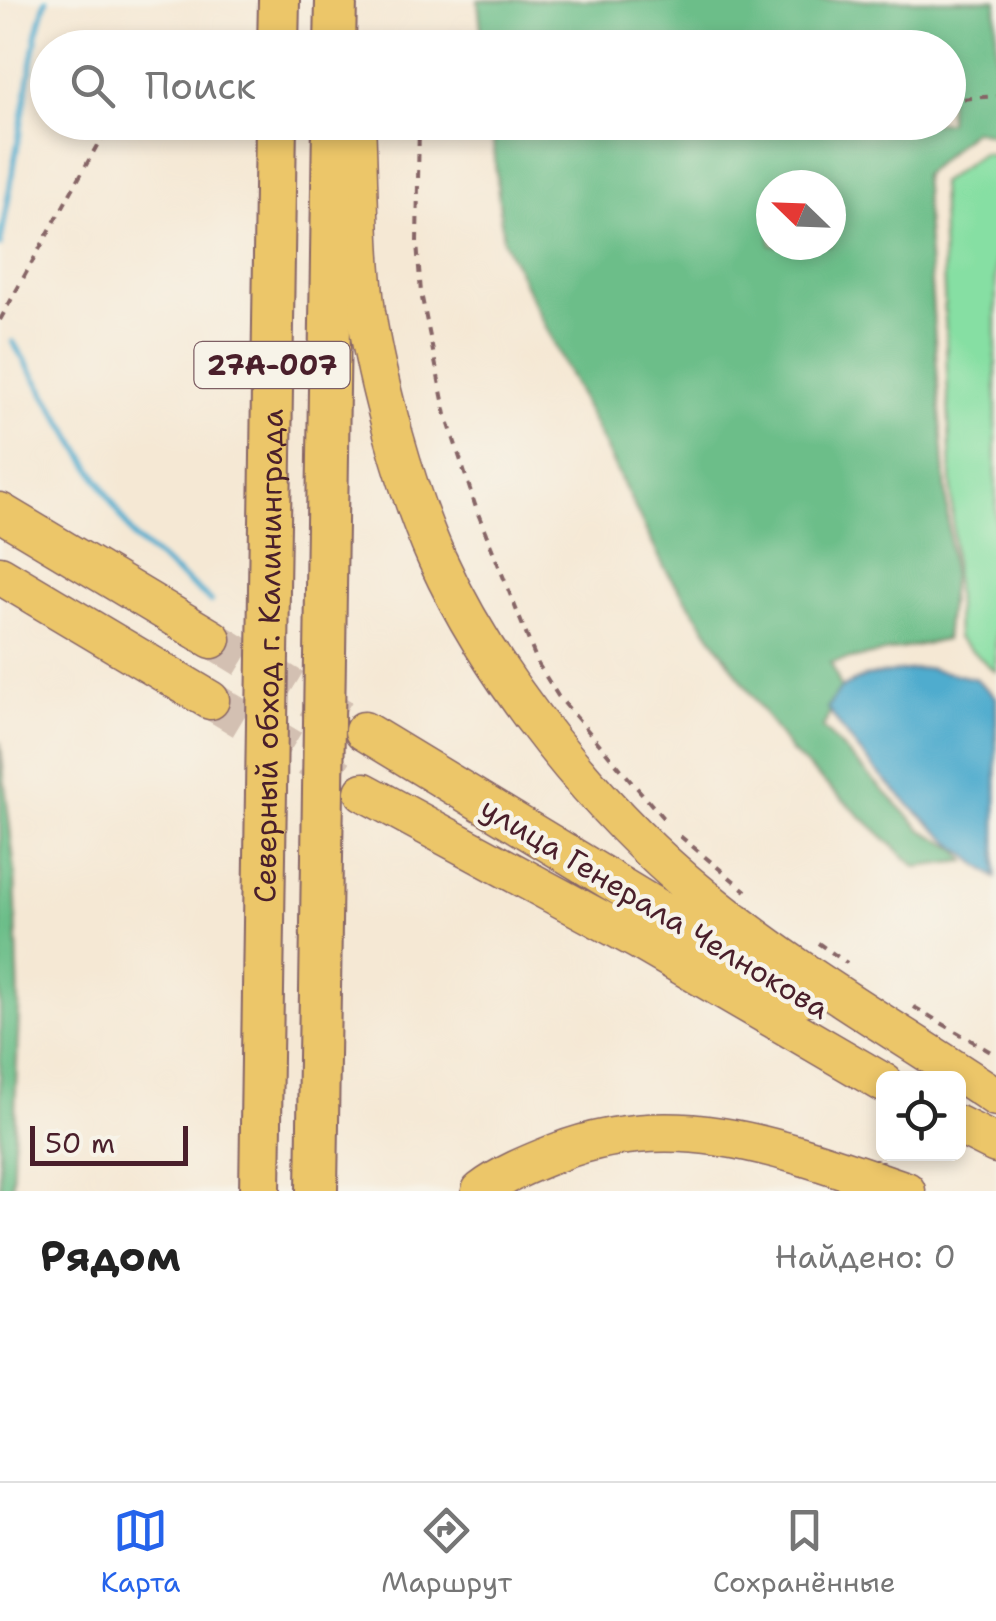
<!DOCTYPE html>
<html lang="ru">
<head>
<meta charset="utf-8">
<style>
	:root { --surface:#fff; --page:#f2f2f2; --text:#222; --muted:#767676; --line:#e0e0e0; --accent:#2563eb }
	body { margin:0; font-family:"Shantell Sans",sans-serif; background:var(--page); color:var(--text) }
	.controls { position:absolute; right:30px; bottom:30px; display:grid; overflow:hidden; border-radius:15px; box-shadow:0 5px 15px #0003 }
	.controls button { width:90px; height:90px; display:grid; place-items:center; padding:0; border:0; border-bottom:2px solid var(--line); background:var(--surface); color:var(--text); font:50px sans-serif }
	.compass { position:absolute; left:756px; top:170px; width:90px; height:90px; border-radius:50%; background:var(--surface); box-shadow:0 5px 15px #0003; rotate:293deg }
	.scale { position:absolute; left:30px; bottom:25px; width:158px; box-sizing:border-box; padding-left:10px; border:5px solid #4a1f2b; border-top:0; font-size:28px; line-height:35px; white-space:nowrap; color:#4a1f2b; -webkit-text-stroke:8px #f7f3e8; paint-order:stroke }
	.list { margin:0; padding:0; list-style:none }
	h2 { display:flex; justify-content:space-between; align-items:center; height:130px; margin:0; padding:0 40px; font-size:42px }
	h2 small { font-size:32px; font-weight:400; color:var(--muted) }
	.icon { flex:none; width:55px; height:55px; fill:none; stroke:currentColor; stroke-width:2; stroke-linecap:round; stroke-linejoin:round }
	.map { position:relative; flex:none; width:996px; height:1191px; overflow:hidden }
	.search { position:absolute; background:var(--surface); box-shadow:0 5px 15px #0003; left:30px; right:30px; top:30px; height:110px; display:flex; align-items:center; gap:25px; box-sizing:border-box; padding:0 35px; border-radius:55px; color:var(--muted); font-size:38px }
	.sheet { height:290px; background:var(--surface) }
	nav { display:flex; justify-content:space-around; align-items:center; box-sizing:border-box; height:140px; border-top:2px solid var(--line); background:var(--surface); font-size:28px; color:var(--muted) }
	nav a { display:grid; justify-items:center; gap:5px }
	nav .on { color:var(--accent) }
	.map>svg:first-child { display:block }
</style>
</head>
<body>
<div class="map">
<svg width="996" height="1191" viewBox="0 0 996 1191">
	<rect width="100%" height="100%" fill="#f7f3e8"/>
	<filter id="ink" filterUnits="userSpaceOnUse"><feTurbulence type="fractalNoise" baseFrequency=".01" numOctaves="2"/><feDisplacementMap in="SourceGraphic" scale="20" xChannelSelector="R" yChannelSelector="G"/><feConvolveMatrix kernelMatrix="1 2 1 2 8 2 1 2 1" color-interpolation-filters="sRGB"/></filter>
	<filter id="wash" filterUnits="userSpaceOnUse"><feTurbulence type="fractalNoise" baseFrequency=".0048" numOctaves="4" result="noise"/><feDisplacementMap in="SourceGraphic" scale="40" xChannelSelector="R" yChannelSelector="G"/><feGaussianBlur stdDeviation="2.25" result="paint"/><feColorMatrix in="noise" values="0 0 0 0 0 0 0 0 0 0 0 0 0 0 0 0 0 1.4 0 .05"/><feComposite in="paint" operator="in"/></filter>
	<g filter="url(#wash)">
		<rect width="100%" height="100%" fill="#f5e8d4"/>
		<!-- green -->
		<path fill="#86dfa3" stroke="#687f67" stroke-width="2.5" d="M982,153L996,155V672L957,638L940,183Z"/>
		<!-- forest -->
		<path fill="#6cbe89" stroke="#5b6e5a" stroke-width="2.5" fill-rule="evenodd" d="M478,0H996V136L973,130L923,175L952,576L945,640L831,663L841,688L823,728L922,830L957,849L966,861L916,867L791,752L664,567L503,240L491,123L948,122V48L483,47ZM771,185H831V245H771Z
			M0,741L15,872L19,1008L12,1191H0Z"/>
		<!-- water -->
		<path fill="#50acce" stroke="#4d667c" stroke-width="2.5" d="M927,668L976,679L996,697V878C933,831 871,773 827,708L841,688L866,676Z"/>
		<g fill="none" stroke-linecap="round" stroke-linejoin="round">
			<!-- stream -->
			<path stroke="#50acce" stroke-width="6" d="M0,245L37,33L46,0
				M13,342L135,539L211,601"/>
		</g>
	</g>
	<g filter="url(#ink)">
		<g fill="none" stroke-linecap="round" stroke-linejoin="round">
			<!-- primary-tunnel -->
			<path stroke="#d3c0b2" stroke-width="38" stroke-dasharray="38 19" stroke-linecap="butt" d="M212,639L364,731
				M210,700L364,792"/>
			<!-- primary casing -->
			<g stroke="#866566" stroke-width="41">
				<path id="primary" d="M356,122C359,185 358,250 366,312C377,384 407,493 437,559C492,680 599,812 702,896C793,972 898,1031 996,1097
					M0,512L212,639
					M0,575L210,700
					M364,731L803,997
					M364,792L640,941L884,1083
					M958,1125L996,1144
					M481,1191C503,1174 531,1163 556,1153C679,1105 789,1151 906,1191"/>
			</g>
			<!-- trunk casing -->
			<g stroke="#866566" stroke-width="44">
				<g id="trunk">
					<path d="M278,48L279,0"/>
					<path d="M335,48L336,0"/>
					<path id="s1" d="M260,1191L276,122"/>
					<path d="M317,1191L333,122"/>
				</g>
			</g>
			<!-- path -->
			<path stroke="#866566" stroke-width="4" stroke-dasharray="8 8" stroke-linecap="butt" d="M948,100L996,96
				M419,122L417,243L421,293L446,415L477,511L538,664L558,696L663,818
				M0,320L100,140L128,122
				M680,836L746,891
				M818,943L847,963
				M914,1007L996,1055"/>
			<!-- primary -->
			<use href="#primary" stroke="#ecc669" stroke-width="38"/>
			<!-- trunk -->
			<use href="#trunk" stroke="#ecc669" stroke-width="40"/>
		</g>
	</g>
	<g text-anchor="middle" dominant-baseline="central" stroke-width="9" stroke-linejoin="round" paint-order="stroke">
		<!-- shield labels -->
		<rect fill="#f7f3e8" stroke="#7e5f64" stroke-width="2.5" x="194.5" y="342" width="155" height="46" rx="8"/>
		<g font-size="28" font-weight="bold" fill="#4a1f2b">
			<text x="272" y="365">27А-007</text>
		</g>
		<!-- street labels -->
		<g font-size="30" fill="#4a1f2b" stroke="#f7f3e8">
			<text stroke="none"><textPath href="#s1" startOffset="535">Северный обход г. Калининграда</textPath></text>
			<text transform="translate(655 908) rotate(31)">улица Генерала Челнокова</text>
		</g>
	</g>
</svg>
<div class="controls">
<button><svg class="icon" aria-label="locate" viewBox="0 0 24 24"><circle cx="12" cy="12" r="6"/><path d="M12 2v4M12 18v4M2 12h4M18 12h4"/></svg></button>
</div>
<svg class="compass" viewBox="-18 -18 36 36"><path d="M0-13l5 13h-10z" fill="#e53935"/><path d="M0 13l5-13h-10z" fill="#767676"/></svg>
<div class="scale">50 m</div>
<div class="search"><svg class="icon" aria-label="search" viewBox="0 0 24 24"><circle cx="10" cy="10" r="6"/><path d="M15 15l6 6"/></svg>Поиск</div>
</div>
<section class="sheet">
<h2>Рядом<small>Найдено: 0</small></h2>
<ul class="list">
</ul>
</section>
<nav>
<a class="on"><svg class="icon" aria-label="map" viewBox="0 0 24 24"><path d="M3 6l6-2 6 2 6-2v14l-6 2-6-2-6 2zM9 4v14M15 6v14"/></svg>Карта</a>
<a><svg class="icon" aria-label="directions" viewBox="0 0 24 24"><path d="M12 3l9 9-9 9-9-9zM9 14v-3h6M13 9l2 2-2 2"/></svg>Маршрут</a>
<a><svg class="icon" aria-label="saved" viewBox="0 0 24 24"><path d="M7 4h10v16l-5-4-5 4z"/></svg>Сохранённые</a>
</nav>
</body>
</html>
